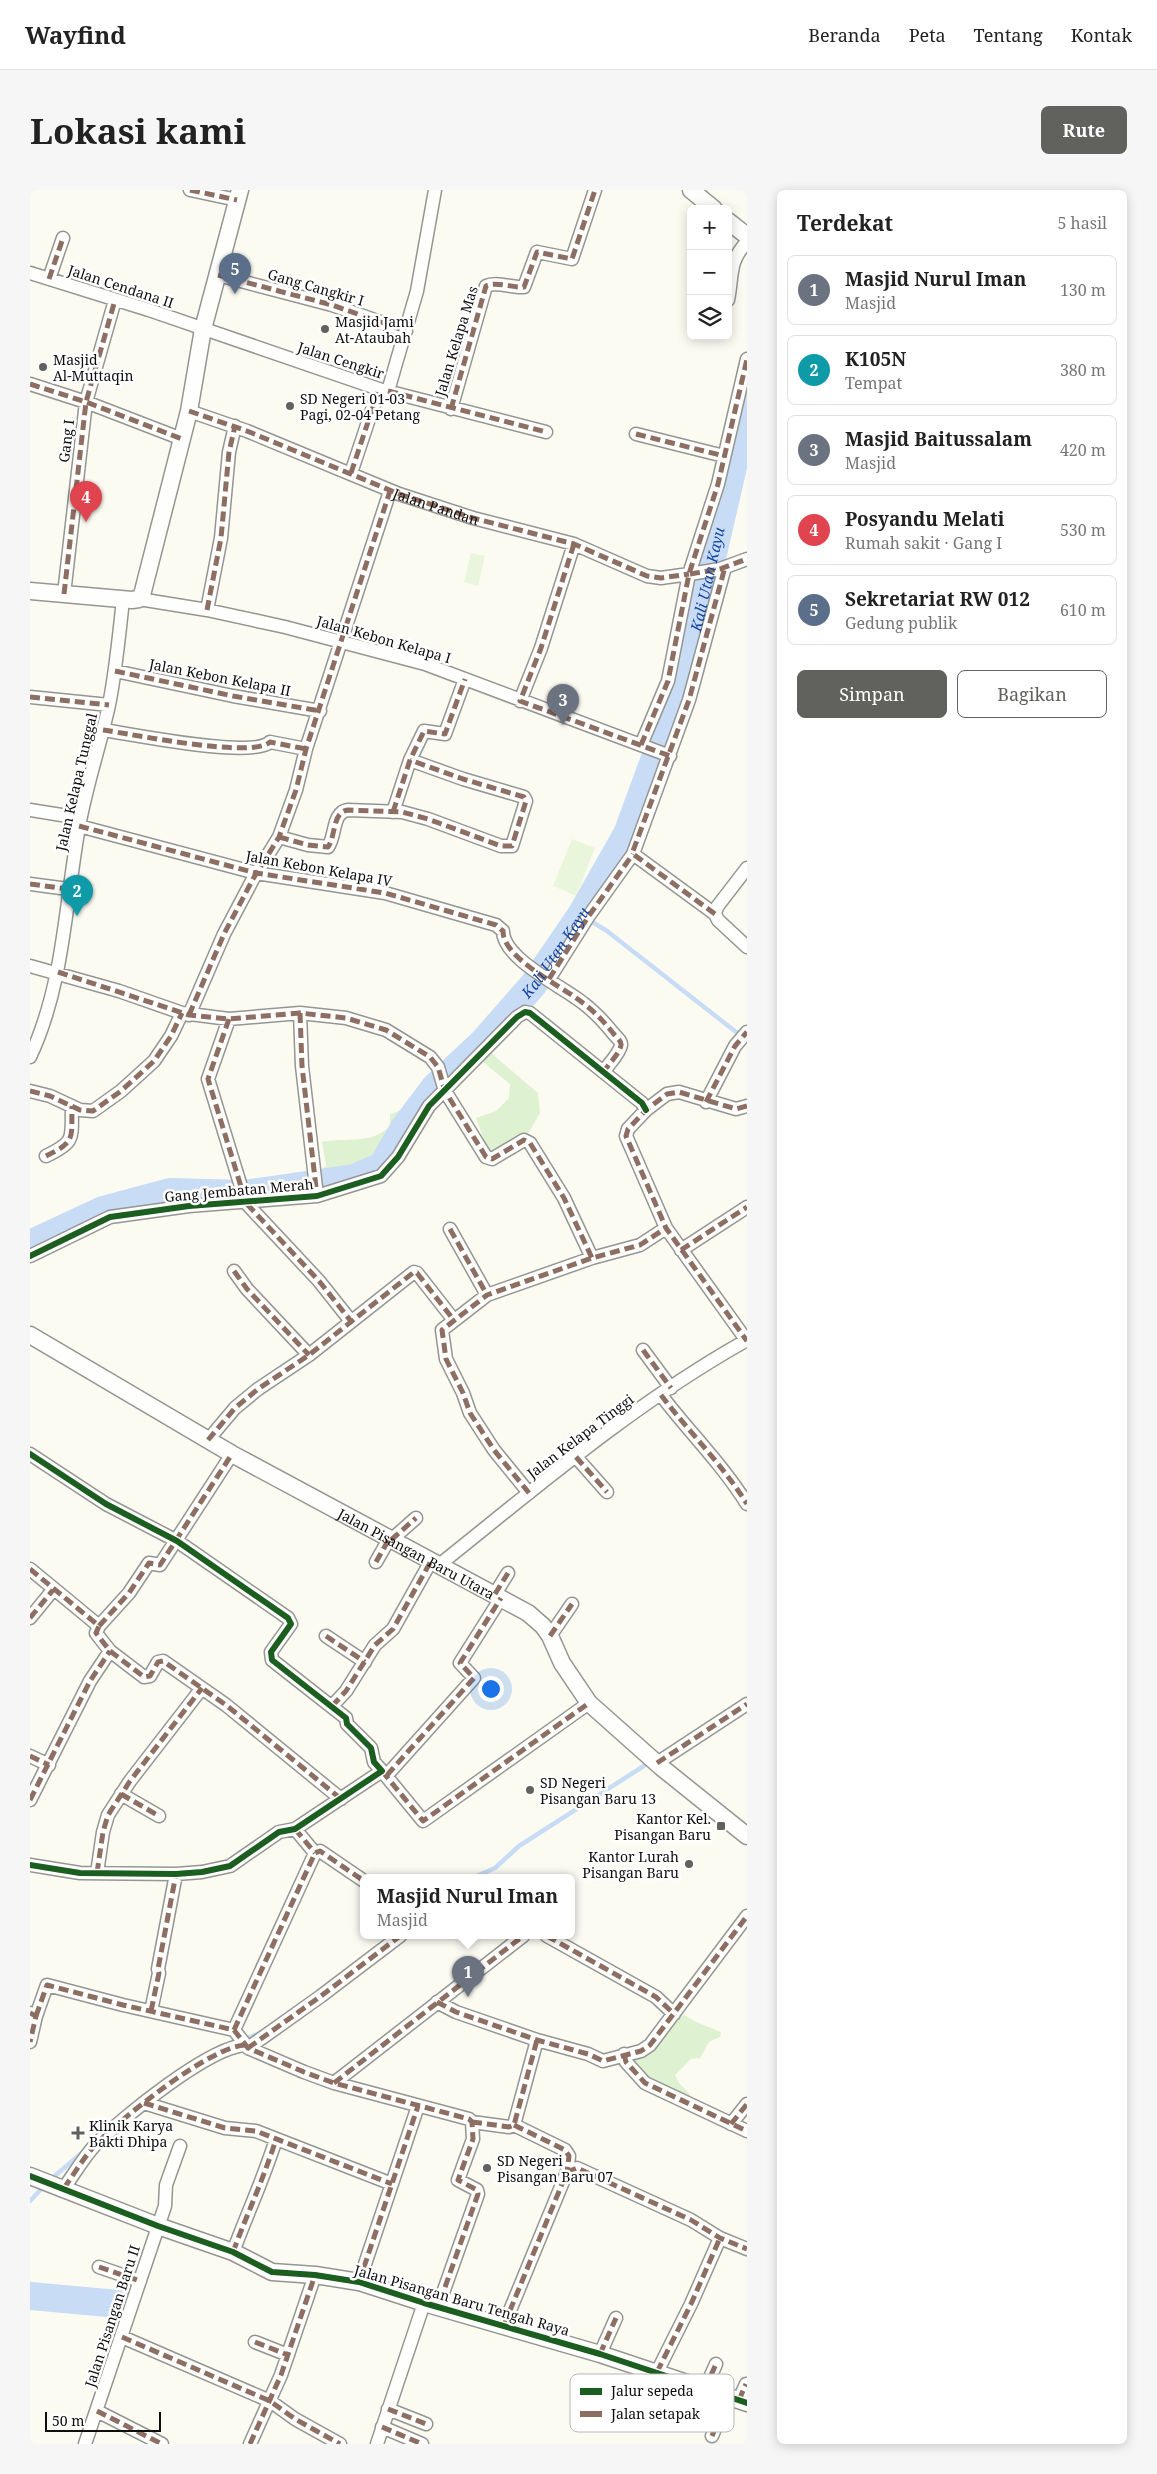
<!DOCTYPE html>
<html lang="id">
<head>
<meta charset="utf-8">
<style>
	:root { --surface:#fff; --page:#f6f6f6; --text:#222; --muted:#767676; --line:#e0e0e0; --accent:#61615e }
	body { margin:0; font-family:"Noto Serif",serif; background:var(--page); color:var(--text) }
	.controls { position:absolute; right:15px; top:15px; display:grid; overflow:hidden; border-radius:8px; box-shadow:0 2px 12px #0003 }
	.controls button { width:45px; height:45px; display:grid; place-items:center; padding:0; border:0; border-bottom:1px solid var(--line); background:var(--surface); color:var(--text); font:25px sans-serif }
	.scale { position:absolute; left:15px; bottom:12px; width:116px; box-sizing:border-box; padding-left:5px; border:2px solid #0e0e0e; border-top:0; font-size:14px; line-height:18px; white-space:nowrap; color:#0e0e0e; -webkit-text-stroke:4px #fff; paint-order:stroke }
	.you { position:absolute; left:460px; top:1498px; width:18px; height:18px; margin:-12px; border:4px solid #fff; border-radius:50%; background:#1a73e8; box-shadow:0 0 0 8px #1a73e833 }
	.badge { display:grid; place-items:center; width:32px; height:32px; border-radius:50%; background:var(--accent); color:#fff; font-size:16px; font-weight:700 }
	.pin { position:absolute; translate:-50% -41px; filter:drop-shadow(0 1px 2px #0008) }
	.pin::after { content:''; position:absolute; top:26px; width:18px; height:15px; background:inherit; clip-path:polygon(0 0,100% 0,50% 100%) }
	.popup { position:absolute; left:330px; top:1684px; width:215px; height:65px; box-sizing:border-box; display:grid; place-content:center; border-radius:8px; background:var(--surface); filter:drop-shadow(0 1px 4px #0005); font-size:16px; white-space:nowrap; color:var(--muted) }
	.popup b { font-size:19px; color:var(--text) }
	.popup::after { content:''; position:absolute; left:50%; top:100%; margin-left:-10px; border:10px solid transparent; border-top-color:var(--surface) }
	.list { margin:0; padding:0; list-style:none }
	h2 { display:flex; justify-content:space-between; align-items:center; height:65px; margin:0; padding:0 20px; font-size:21px }
	h2 small { font-size:16px; font-weight:400; color:var(--muted) }
	.list li { display:grid; grid-template-columns:32px 1fr auto; gap:15px; align-items:center; box-sizing:border-box; height:70px; margin:0 10px 10px; padding:0 10px; border:1px solid var(--line); border-radius:8px }
	.list b { display:block; font-size:19px; white-space:nowrap }
	.list p { margin:0; font-size:16px; white-space:nowrap; color:var(--muted) }
	.list em { font-size:16px; font-style:normal; color:var(--muted) }
	.actions { display:flex; gap:10px; padding:15px 20px }
	.actions a { flex:1; padding:11px 0; border:1px solid var(--accent); border-radius:8px; text-align:center; font-size:18px; color:var(--accent) }
	.actions .main { background:var(--accent); color:#fff }
	.icon { flex:none; width:28px; height:28px; fill:none; stroke:currentColor; stroke-width:2; stroke-linecap:round; stroke-linejoin:round }
	.map { position:relative; flex:none; width:717px; height:2254px; overflow:hidden; border-radius:8px }
	header { display:flex; align-items:center; gap:30px; box-sizing:border-box; height:70px; padding:0 25px; background:var(--surface); border-bottom:1px solid var(--line) }
	header strong { font-size:24px }
	nav { display:flex; gap:28px; margin-inline-start:auto; font-size:18px }
	.intro { display:flex; align-items:center; justify-content:space-between; box-sizing:border-box; height:120px; padding:0 30px }
	h1 { margin:0; font-size:35px }
	.button { padding:12px 22px; border-radius:8px; background:var(--accent); color:#fff; font-size:18px; font-weight:700 }
	main { display:flex; gap:30px; padding:0 30px }
	aside { flex:1; background:var(--surface); border-radius:8px; box-shadow:0 2px 12px #0003 }
	.map>svg:first-child { display:block }
</style>
</head>
<body>
<header>
<strong>Wayfind</strong>
<nav><a>Beranda</a><a>Peta</a><a>Tentang</a><a>Kontak</a></nav>
</header>
<div class="intro"><h1>Lokasi kami</h1><a class="button">Rute</a></div>
<main>
<div class="map">
<svg width="717" height="2254" viewBox="0 0 717 2254">
	<rect width="100%" height="100%" fill="#fbfbf2"/>
	<!-- green -->
	<path fill="#def2d2" d="M461,863L508,903L510,923L499,942L460,967L446,928L466,921L479,908L480,894L453,872Z
		M372,920L382,923L365,947L353,957L334,979L287,990V982L296,976L292,952C316,947 342,955 360,936V924Z
		M646,1820L666,1832L691,1842L690,1847L679,1852L670,1868L661,1869L645,1885L649,1893L661,1905L651,1911L612,1889L614,1880L594,1861L619,1850Z"/>
	<!-- pitch -->
	<path fill="#e9f6dc" d="M441,363L455,366L448,396L434,392Z
		M542,649L565,658L546,706L523,696Z"/>
	<g fill="none" stroke-linecap="round" stroke-linejoin="round">
		<!-- stream -->
		<path stroke="#c9dcf6" stroke-width="4.5" d="M551,725L577,741L706,842
			M442,1688L465,1678L489,1656L620,1572
			M213,1850L232,1842
			M20,1990L54,1961
			M0,2011L15,1995"/>
		<!-- river -->
		<g stroke="#c9dcf6" stroke-width="28">
			<path id="s1" d="M0,1054L73,1020L140,1002L214,1004L324,988L352,976L374,938L405,897L453,852L503,795L551,725L597,644L632,549L667,433L717,216"/>
			<path d="M0,2106L89,2114"/>
		</g>
		<!-- minor casing -->
		<g stroke="#959591" stroke-width="15">
			<path id="minor" d="M160,0L207,10
				M0,83L119,120L349,199L516,242
				M188,85L302,115L376,141
				M19,89L33,48
				M698,110C703,86 698,72 717,52
				M0,194L56,212L152,249
				M358,201L387,101L405,0
				M421,219L456,96C466,91 482,98 494,97L507,62L542,69L565,0
				M159,221L217,241L369,304L443,328L544,354L617,386L631,388L659,384
				M606,244L694,266
				M321,283L349,199
				M695,377L659,510L603,664L685,724L688,730L717,757
				M660,384L690,379L717,369
				M34,404L56,212L85,110
				M109,409L177,420L255,437L395,474L640,566
				M177,420L191,348L199,262L205,236
				M85,481L203,506L290,521
				M0,507L79,515
				M490,511L511,458L544,354
				M73,540C102,544 222,569 240,552L276,559
				M611,555L638,491L659,384L688,294L717,169
				M0,620L50,628
				M363,622L380,570L394,541L415,544L435,489
				M49,636L226,683L355,703L466,735L473,741C473,769 532,796 553,813C565,822 574,832 583,843C585,846 592,851 591,855C590,863 578,875 574,881
				M249,647L278,655L298,657C306,646 302,622 318,620L372,622L398,629L471,656H482L496,611L494,607L433,589L380,570
				M0,694L38,699
				M685,724L687,717L717,678
				M0,776L89,801L152,823L199,829L270,823L316,828L356,840L400,867L408,877L415,901L456,967L462,969L494,950L500,953L534,1008L562,1068
				M519,789L558,727L603,664
				M270,823L272,876L287,1006
				M159,825L194,744L223,689L249,647L266,600L276,559L360,301
				M199,829L178,889L216,1013L289,1091L320,1130
				M0,867C34,795 35,714 49,637C56,596 70,556 79,515C86,480 89,445 93,410
				M0,901L20,906L50,920L63,921L91,901L124,871L141,846L152,823
				M676,912L705,856L717,842
				M717,916L706,919L649,902L637,904L616,920L598,939L596,946L636,1038L717,1151
				M16,966C47,951 41,948 42,916
				M420,1039L457,1105
				M651,1060L717,1017
				M0,1066L80,1027L159,1016L287,1006L351,986L368,967L399,916L487,827L495,822L500,823L612,913L616,920
				M204,1081L217,1099L279,1165
				M613,1160L641,1198
				M631,1205C659,1242 692,1274 717,1314
				M178,1250L205,1218L228,1199L279,1165L384,1082L387,1083L423,1129
				M0,1264L76,1314L147,1351L258,1428L261,1434L241,1462L242,1470L316,1528L317,1534L341,1558L344,1572L352,1581L265,1639L249,1642L200,1676L172,1682L146,1684L50,1683L0,1675
				M546,1267L577,1302
				M499,1303L464,1260L440,1223L433,1203L416,1169L412,1140L457,1105L562,1068L610,1055L636,1038
				M361,1350L386,1328
				M346,1372L359,1349
				M409,1375C508,1296 606,1212 717,1150
				M0,1379L69,1436L66,1443L80,1461L114,1487L120,1486L128,1472L133,1471L196,1515L311,1609
				M465,1404L478,1383
				M0,1428L23,1400
				M69,1436L99,1403L119,1373L130,1375L202,1264
				M296,1446L335,1472
				M520,1446L542,1414
				M302,1516L316,1501L345,1455L363,1439L401,1371
				M0,1566L19,1575
				M627,1573L717,1514
				M352,1581L393,1631L559,1513
				M357,1585L444,1488L430,1473L471,1408
				M91,1604L129,1626
				M0,1610L60,1491L80,1461
				M265,1639L285,1663
				M67,1683L73,1642L78,1625L100,1591L172,1498
				M517,1746L626,1807L644,1824
				M407,1812L426,1822L507,1850L558,1864L573,1871L611,1861L620,1855L717,1726
				M121,1821L129,1783L128,1779L146,1684
				M0,1823L6,1826L0,1852
				M6,1826L17,1795L93,1815L204,1840L218,1858L274,1882L304,1893L439,1929L442,1932L443,1949L428,1990L447,2000L448,2004L408,2117
				M204,1840L285,1663L290,1661L334,1691
				M218,1858L291,1806L370,1746
				M594,1864L596,1872L615,1893L717,1941
				M304,1893L493,1746
				M114,1913L195,1938L226,1941L362,1994
				M442,1932L479,1937L484,1935L507,1850
				M701,1934L717,1914
				M484,1935L535,1960L539,1966L537,1982
				M34,1998C44,1984 54,1967 66,1954C92,1928 180,1856 216,1855
				M203,2062C217,2024 234,1988 246,1949
				M69,2077L110,2091
				M329,2092L388,1916
				M474,2135L537,1982L547,1978L661,2030L690,2048L717,2059
				M92,2147L240,2211L265,2229L310,2254
				M225,2152L258,2165
				M570,2164L586,2128
				M627,2182L661,2114L690,2048
				M675,2199L686,2174
				M709,2210L716,2194
				M358,2219L396,2234
				M67,2221L132,2254
				M352,2237L392,2254
				M682,2246L698,2207
				M55,2254L135,2016L136,1995L150,1956
				M220,2254L251,2185L285,2085
				M347,2254L394,2113"/>
		</g>
		<!-- tertiary casing -->
		<g stroke="#959591" stroke-width="19">
			<g id="tertiary">
				<path d="M661,0L684,19"/>
				<path d="M698,31L717,46"/>
				<path d="M0,401L102,410L109,409L112,405L159,221L173,139L210,0"/>
				<path id="s2" d="M0,1145L202,1264L498,1423L513,1436L520,1446L532,1473L559,1513L631,1577L717,1646"/>
				<path d="M0,1986L128,2036L203,2062L242,2082L285,2085L329,2092L394,2113L570,2164L717,2213"/>
			</g>
		</g>
		<!-- minor -->
		<use href="#minor" stroke="#fefefd" stroke-width="12"/>
		<!-- tertiary -->
		<use href="#tertiary" stroke="#fefefd" stroke-width="16"/>
		<!-- quiet -->
		<g stroke="#8d6e63" stroke-width="5" stroke-dasharray="10 5" stroke-linecap="butt">
			<path d="M160,0L207,10"/>
			<path d="M188,85L302,115L376,141"/>
			<path d="M19,89L33,48"/>
			<path d="M0,194L56,212L152,249"/>
			<path d="M358,201L516,242"/>
			<path d="M421,219L456,96C466,91 482,98 494,97L507,62L542,69L565,0"/>
			<path id="s3" d="M159,221L217,241L369,304L443,328L544,354L617,386L631,388L659,384"/>
			<path d="M606,244L694,266"/>
			<path d="M321,283L349,199"/>
			<path d="M544,354L511,458L490,511L640,566"/>
			<path d="M660,384L690,379L717,369"/>
			<path d="M34,404L56,212L85,110"/>
			<path d="M177,420L191,348L199,262L205,236"/>
			<path d="M85,481L203,506L290,521"/>
			<path d="M0,507L79,515"/>
			<path d="M73,540C102,544 222,569 240,552L276,559"/>
			<path d="M611,555L638,491L659,384L688,294L717,169"/>
			<path d="M363,622L380,570L394,541L415,544L435,489"/>
			<path d="M49,636L226,683L355,703L466,735L473,741C473,769 532,796 553,813C565,822 574,832 583,843C585,846 592,851 591,855C590,863 578,875 574,881"/>
			<path d="M249,647L278,655L298,657C306,646 302,622 318,620L372,622L398,629L471,656H482L496,611L494,607L433,589L380,570"/>
			<path d="M0,694L38,699"/>
			<path d="M685,724L603,664V661L659,510L695,377"/>
			<path d="M28,782L159,825L199,829L270,823L316,828L356,840L400,867L408,877L415,901L456,967L462,969L494,950L500,953L534,1008L562,1068"/>
			<path d="M519,789L558,727L603,664"/>
			<path d="M270,823L272,876L287,1006"/>
			<path d="M159,825L194,744L223,689L249,647L266,600L276,559L360,301"/>
			<path d="M199,829L178,889L216,1013L289,1091L320,1130"/>
			<path d="M0,901L20,906L50,920L63,921L91,901L124,871L141,846L152,823"/>
			<path d="M676,912L705,856L717,842"/>
			<path d="M717,916L706,919L649,902L637,904L616,920L598,939L596,946L636,1038L717,1151"/>
			<path d="M16,966C47,951 41,948 42,916"/>
			<path d="M420,1039L457,1105"/>
			<path d="M651,1060L717,1017"/>
			<path d="M204,1081L217,1099L279,1165"/>
			<path d="M613,1160L641,1198"/>
			<path d="M631,1205C659,1242 692,1274 717,1314"/>
			<path d="M178,1250L205,1218L228,1199L279,1165L384,1082L387,1083L423,1129"/>
			<path d="M546,1267L577,1302"/>
			<path d="M499,1303L464,1260L440,1223L433,1203L416,1169L412,1140L457,1105L562,1068L610,1055L636,1038"/>
			<path d="M361,1350L386,1328"/>
			<path d="M346,1372L359,1349"/>
			<path d="M0,1379L69,1436L66,1443L80,1461L114,1487L120,1486L128,1472L133,1471L196,1515L311,1609"/>
			<path d="M465,1404L478,1383"/>
			<path d="M0,1428L23,1400"/>
			<path d="M69,1436L99,1403L119,1373L130,1375L202,1264"/>
			<path d="M296,1446L335,1472"/>
			<path d="M520,1446L542,1414"/>
			<path d="M302,1516L316,1501L345,1455L363,1439L401,1371"/>
			<path d="M0,1566L19,1575"/>
			<path d="M627,1573L717,1514"/>
			<path d="M352,1581L393,1631L559,1513"/>
			<path d="M357,1585L444,1488L430,1473L471,1408"/>
			<path d="M91,1604L129,1626"/>
			<path d="M0,1610L60,1491L80,1461"/>
			<path d="M265,1639L285,1663"/>
			<path d="M67,1683L73,1642L78,1625L100,1591L172,1498"/>
			<path d="M517,1746L626,1807L644,1824"/>
			<path d="M407,1812L426,1822L507,1850L558,1864L573,1871L611,1861L620,1855L717,1726"/>
			<path d="M121,1821L129,1783L128,1779L146,1684"/>
			<path d="M0,1823L6,1826L0,1852"/>
			<path d="M6,1826L17,1795L93,1815L204,1840L218,1858L274,1882L304,1893L439,1929L442,1932L443,1949L428,1990L447,2000L448,2004L408,2117"/>
			<path d="M204,1840L285,1663L290,1661L334,1691"/>
			<path d="M218,1858L291,1806L370,1746"/>
			<path d="M594,1864L596,1872L615,1893L717,1941"/>
			<path d="M304,1893L493,1746"/>
			<path d="M114,1913L195,1938L226,1941L362,1994"/>
			<path d="M442,1932L479,1937L484,1935L507,1850"/>
			<path d="M701,1934L717,1914"/>
			<path d="M484,1935L535,1960L539,1966L537,1982"/>
			<path d="M34,1998C44,1984 54,1967 66,1954C92,1928 180,1856 216,1855"/>
			<path d="M203,2062C217,2024 234,1988 246,1949"/>
			<path d="M69,2077L110,2091"/>
			<path d="M329,2092L388,1916"/>
			<path d="M474,2135L537,1982L547,1978L661,2030L690,2048L717,2059"/>
			<path d="M92,2147L240,2211L265,2229L310,2254"/>
			<path d="M225,2152L258,2165"/>
			<path d="M570,2164L586,2128"/>
			<path d="M627,2182L661,2114L690,2048"/>
			<path d="M675,2199L686,2174"/>
			<path d="M709,2210L716,2194"/>
			<path d="M358,2219L396,2234"/>
			<path d="M67,2221L132,2254"/>
			<path d="M352,2237L392,2254"/>
			<path d="M682,2246L698,2207"/>
			<path d="M220,2254L251,2185L285,2085"/>
		</g>
		<!-- cycleway casing -->
		<g stroke="#fff" stroke-width="9">
			<path id="cycleway" d="M0,1066L80,1027L159,1016L287,1006L351,986L368,967L399,916L487,827L495,822L500,823L612,913L616,920
				M0,1264L76,1314L147,1351L258,1428L261,1434L241,1462L242,1470L316,1528L317,1534L341,1558L344,1572L352,1581L265,1639L249,1642L200,1676L172,1682L146,1684L50,1683L0,1675
				M0,1986L128,2036L203,2062L242,2082L285,2085L329,2092L394,2113L570,2164L717,2213"/>
		</g>
		<!-- cycleway -->
		<use href="#cycleway" stroke="#1b5e20" stroke-width="6"/>
	</g>
	<!-- markers -->
	<g fill="#61615e" stroke="#fff" stroke-width="2">
		<circle cx="295" cy="139" r="5"/>
		<circle cx="13" cy="177" r="5"/>
		<circle cx="260" cy="216" r="5"/>
		<circle cx="500" cy="1600" r="5"/>
		<rect x="686" y="1631" width="10" height="10" rx="2.5"/>
		<circle cx="659" cy="1674" r="5"/>
		<path d="M45.5 1935.5h5v5h5v5h-5v5h-5v-5h-5v-5h5z"/>
		<circle cx="457" cy="1978" r="5"/>
	</g>
	<g text-anchor="middle" dominant-baseline="central" stroke-width="5" stroke-linejoin="round" paint-order="stroke">
		<!-- street labels -->
		<g font-size="14" fill="#0e0e0e" stroke="#fff">
			<text transform="translate(91 96) rotate(18)">Jalan Cendana II</text>
			<text transform="translate(286 97) rotate(16)">Gang Cangkir I</text>
			<text transform="translate(426 151) rotate(-73)">Jalan Kelapa Mas</text>
			<text transform="translate(311 170) rotate(18)">Jalan Cengkir</text>
			<text transform="translate(36 251) rotate(-83)">Gang I</text>
			<text stroke="none"><textPath href="#s3" startOffset="265">Jalan Pandan</textPath></text>
			<text transform="translate(354 449) rotate(16)">Jalan Kebon Kelapa I</text>
			<text transform="translate(190 487) rotate(11)">Jalan Kebon Kelapa II</text>
			<text transform="translate(46 592) rotate(-77)">Jalan Kelapa Tunggal</text>
			<text transform="translate(289 678) rotate(10)">Jalan Kebon Kelapa IV</text>
			<text transform="translate(209 1000) rotate(-5)">Gang Jembatan Merah</text>
			<text transform="translate(550 1246) rotate(-37)">Jalan Kelapa Tinggi</text>
			<text stroke="none"><textPath href="#s2" startOffset="444">Jalan Pisangan Baru Utara</textPath></text>
			<text transform="translate(432 2110) rotate(16)">Jalan Pisangan Baru Tengah Raya</text>
			<text transform="translate(82 2126) rotate(-72)">Jalan Pisangan Baru II</text>
		</g>
		<!-- poi labels -->
		<g font-size="14" fill="#0e0e0e" stroke="#fff" text-anchor="start">
			<text x="305" y="131">Masjid Jami<tspan x="305" dy="16">At-Ataubah</tspan></text>
			<text x="23" y="169">Masjid<tspan x="23" dy="16">Al-Muttaqin</tspan></text>
			<text x="270" y="208">SD Negeri 01-03<tspan x="270" dy="16">Pagi, 02-04 Petang</tspan></text>
			<text x="510" y="1592">SD Negeri<tspan x="510" dy="16">Pisangan Baru 13</tspan></text>
			<text x="681" y="1628" text-anchor="end">Kantor Kel.<tspan x="681" dy="16">Pisangan Baru</tspan></text>
			<text x="649" y="1666" text-anchor="end">Kantor Lurah<tspan x="649" dy="16">Pisangan Baru</tspan></text>
			<text x="59" y="1935">Klinik Karya<tspan x="59" dy="16">Bakti Dhipa</tspan></text>
			<text x="467" y="1970">SD Negeri<tspan x="467" dy="16">Pisangan Baru 07</tspan></text>
		</g>
		<!-- water labels -->
		<g font-size="15" font-style="italic" fill="#1545a1" stroke="#fff">
			<text stroke="none"><textPath href="#s1" startOffset="1048">Kali Utan Kayu</textPath></text>
			<text stroke="none"><textPath href="#s1" startOffset="642">Kali Utan Kayu</textPath></text>
		</g>
	</g>
	<!-- legend -->
	<rect x="540" y="2184" width="164" height="58" rx="8" fill="#fff" stroke="#b7b7b7" stroke-width="1"/>
	<rect x="550" y="2198" width="22" height="7" fill="#1b5e20"/>
	<rect x="550" y="2221" width="22" height="6" fill="#8d6e63"/>
	<g font-size="14" fill="#0e0e0e">
		<text x="581" y="2206">Jalur sepeda</text>
		<text x="581" y="2229">Jalan setapak</text>
	</g>
</svg>
<div class="controls">
<button>+</button>
<button>−</button>
<button><svg class="icon" aria-label="layers" viewBox="0 0 24 24"><path d="M12 4l9 5-9 5-9-5zM3 14l9 5 9-5"/></svg></button>
</div>
<div class="scale">50 m</div>
<div class="you"></div>
<div class="pin badge" style="left:438px;top:1807px;background:#6b7280">1</div>
<div class="popup"><b>Masjid Nurul Iman</b>Masjid</div>
<div class="pin badge" style="left:47px;top:726px;background:#0f9aa8">2</div>
<div class="pin badge" style="left:533px;top:535px;background:#6b7280">3</div>
<div class="pin badge" style="left:56px;top:332px;background:#e0444e">4</div>
<div class="pin badge" style="left:205px;top:104px;background:#5c6f8a">5</div>
</div>
<aside>
<h2>Terdekat<small>5 hasil</small></h2>
<ul class="list">
<li><span class="badge" style="background:#6b7280">1</span><div><b>Masjid Nurul Iman</b><p>Masjid</p></div><em>130 m</em></li>
<li><span class="badge" style="background:#0f9aa8">2</span><div><b>K105N</b><p>Tempat</p></div><em>380 m</em></li>
<li><span class="badge" style="background:#6b7280">3</span><div><b>Masjid Baitussalam</b><p>Masjid</p></div><em>420 m</em></li>
<li><span class="badge" style="background:#e0444e">4</span><div><b>Posyandu Melati</b><p>Rumah sakit · Gang I</p></div><em>530 m</em></li>
<li><span class="badge" style="background:#5c6f8a">5</span><div><b>Sekretariat RW 012</b><p>Gedung publik</p></div><em>610 m</em></li>
</ul>
<div class="actions"><a class="main">Simpan</a><a>Bagikan</a></div>
</aside>
</main>
</body>
</html>
